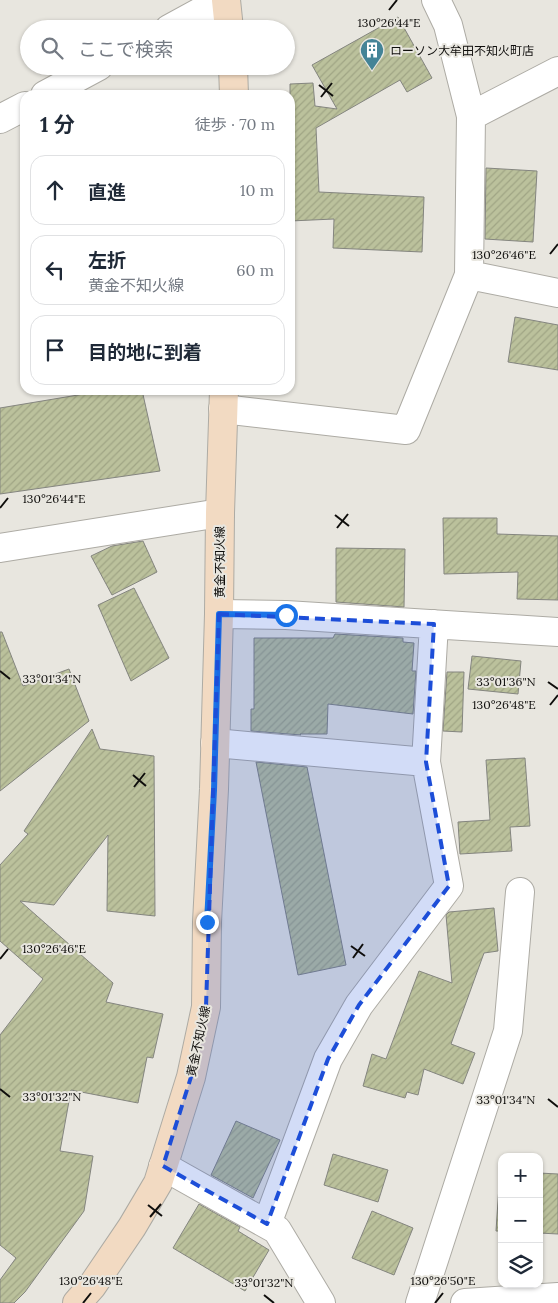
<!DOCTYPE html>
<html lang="ja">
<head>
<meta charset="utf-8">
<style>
	:root { --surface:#fff; --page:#f2f2f3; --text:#1f2937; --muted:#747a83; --line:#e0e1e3 }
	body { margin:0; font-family:Lora,"Noto Sans JP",serif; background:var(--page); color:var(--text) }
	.controls { position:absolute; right:15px; bottom:15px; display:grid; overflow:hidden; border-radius:10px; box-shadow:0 1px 4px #0004 }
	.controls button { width:45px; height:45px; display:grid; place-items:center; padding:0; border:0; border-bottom:1px solid var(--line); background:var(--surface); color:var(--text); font:25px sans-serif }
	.stop { position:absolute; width:15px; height:15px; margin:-11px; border:4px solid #1a73e8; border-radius:50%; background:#fff }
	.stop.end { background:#1a73e8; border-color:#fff; box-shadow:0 1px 5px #0008 }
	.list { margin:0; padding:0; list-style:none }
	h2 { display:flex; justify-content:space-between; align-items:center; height:65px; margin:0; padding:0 20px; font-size:21px }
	h2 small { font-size:16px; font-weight:400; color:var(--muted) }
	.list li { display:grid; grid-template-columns:32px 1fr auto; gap:15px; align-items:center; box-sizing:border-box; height:70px; margin:0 10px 10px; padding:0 10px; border:1px solid var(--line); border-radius:15px }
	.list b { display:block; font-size:19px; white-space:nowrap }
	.list p { margin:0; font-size:16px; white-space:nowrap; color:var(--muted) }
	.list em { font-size:16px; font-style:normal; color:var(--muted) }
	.icon { flex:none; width:28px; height:28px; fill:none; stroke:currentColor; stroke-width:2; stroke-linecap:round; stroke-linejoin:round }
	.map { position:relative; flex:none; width:558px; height:1303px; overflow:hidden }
	.search { position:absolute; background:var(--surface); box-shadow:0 1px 4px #0004; left:20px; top:20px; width:275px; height:55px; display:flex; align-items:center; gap:12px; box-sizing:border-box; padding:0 18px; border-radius:28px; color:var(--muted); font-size:19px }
	.panel { position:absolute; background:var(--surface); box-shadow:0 1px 4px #0004; left:20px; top:90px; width:275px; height:305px; border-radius:15px }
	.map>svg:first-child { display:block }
</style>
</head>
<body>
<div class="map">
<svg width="558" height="1303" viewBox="0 0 558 1303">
	<defs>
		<pattern id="building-hatch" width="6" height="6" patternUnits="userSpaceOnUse" patternTransform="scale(1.25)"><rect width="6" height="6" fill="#bbc19c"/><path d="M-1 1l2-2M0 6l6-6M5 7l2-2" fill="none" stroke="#a0a585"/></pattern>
	</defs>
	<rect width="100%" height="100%" fill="#e8e6df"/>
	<!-- building -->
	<path fill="url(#building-hatch)" stroke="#84857f" d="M398,17L432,78L407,92L400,80L316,128L319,192L424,197L422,252L333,248L334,219L290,221V84L313,83L315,106L337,109L312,65Z
		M486,168L537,171L533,242L485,239Z
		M515,317L558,325V370L508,362Z
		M108,390H142L160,471L0,494V408Z
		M443,518H497V534L558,536V600L517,599L518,572L444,574Z
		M143,541L157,572L112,595L91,556L112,546Z
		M336,548L405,549L404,607L336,602Z
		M134,588L169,658L131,681L98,605Z
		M0,632H2L23,686L69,669L89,721L0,791Z
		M335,634L403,638V642L414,643L412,671H416L413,714L328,704L327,734H300L301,735L251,731V709H254V638H333Z
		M472,656L521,661L518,694L468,689Z
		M447,672H464L462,732L443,731Z
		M92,729L100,749L154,756L155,916L107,911L108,835L54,905L20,901L113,983L106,1002L163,1014L153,1058L147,1057L138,1103L71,1090L60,1151L93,1156L84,1211L25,1292L14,1303H0V1280L16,1258L0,1245V1035L43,979L0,941V865L28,834L24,831Z
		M525,758L530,826L510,827L512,851L460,854L458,822L490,820L486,760Z
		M256,762L307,767L346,965L298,975Z
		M494,908L498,951L484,953L451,1044L475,1053L463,1084L424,1069L418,1095L407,1092L405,1098L363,1086L372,1054L386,1059L419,971L452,983L446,915L449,912Z
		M236,1121L280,1140L253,1198L211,1175Z
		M333,1154L388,1170L378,1202L324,1185Z
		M500,1171H502V1231H496Z
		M539,1173L558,1174V1234L539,1233Z
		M199,1204L240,1227L238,1231L269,1250L245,1291L173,1248Z
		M372,1211L413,1228L394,1275L352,1258Z"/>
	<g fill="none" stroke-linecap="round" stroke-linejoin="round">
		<!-- minor casing -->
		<g stroke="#adaba4" stroke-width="30">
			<path id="minor" d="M169,29L222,0
				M45,95L99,66
				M471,116L558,71
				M0,119L25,106
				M469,275L558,293
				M223,409L406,430L469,275L471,116L448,25L436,0
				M0,548L220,513
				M219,614L286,615L558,632
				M215,743L426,762
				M163,1166L277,1230L321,1303
				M267,1224L328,1059L359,1005L449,886L426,762L434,624
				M420,1303L508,1031L520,892
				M465,1303L558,1297"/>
		</g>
		<!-- secondary casing -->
		<g stroke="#adaba4" stroke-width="30">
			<path id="secondary" d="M226,0L229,29
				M233,66L234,95
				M77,1303L92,1286L132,1227L158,1183L191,1077L206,1007L207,922L214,789L219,614L220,513L224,390"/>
		</g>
		<!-- minor -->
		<use href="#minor" stroke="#fff" stroke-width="28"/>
		<!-- secondary -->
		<use href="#secondary" stroke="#f2dac2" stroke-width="28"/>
	</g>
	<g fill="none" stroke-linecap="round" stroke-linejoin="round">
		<!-- route -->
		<path stroke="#1a73e8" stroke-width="6" d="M207,922L214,790L219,614L286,615"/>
	</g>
	<!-- marked area -->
	<path fill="#1d4ed8" fill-opacity="0.2" stroke="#1d4ed8" stroke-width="4" stroke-dasharray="10 6" stroke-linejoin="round" d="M219,614L434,624L426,762L449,886L359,1005L328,1059L267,1224L163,1166L191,1077L206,1007Z"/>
	<!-- ticks -->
	<path fill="none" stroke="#0f0e0c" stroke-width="2" d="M389,10L397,0M319,85L333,96M321,97L332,83M550,254L558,244M0,508L8,498M335,515L349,526M337,528L348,514M0,671L10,679M548,682L558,689M550,705L558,695M133,775L146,786M134,787L145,773M351,946L365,956M353,958L363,944M0,959L8,949M0,1089L10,1097M548,1099L558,1107M148,1205L162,1216M150,1217L161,1204M264,1295L274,1303M83,1303L91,1293M435,1303L443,1293"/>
	<!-- icons -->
	<defs>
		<g id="building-pin" transform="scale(1.25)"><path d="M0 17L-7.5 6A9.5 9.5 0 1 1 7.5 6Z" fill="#448497" stroke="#e8e6df"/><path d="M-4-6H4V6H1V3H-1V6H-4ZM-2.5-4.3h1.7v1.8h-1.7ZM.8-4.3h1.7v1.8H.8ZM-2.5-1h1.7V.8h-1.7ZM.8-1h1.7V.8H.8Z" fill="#fff"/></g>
	</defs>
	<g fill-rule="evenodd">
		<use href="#building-pin" x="372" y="50"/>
	</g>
	<g text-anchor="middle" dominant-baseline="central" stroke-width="4" stroke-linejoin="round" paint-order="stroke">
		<!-- poi labels -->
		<g font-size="12" fill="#0f0e0c" stroke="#e8e6df" text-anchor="start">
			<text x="390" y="50">ローソン大牟田不知火町店</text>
		</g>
		<!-- street labels -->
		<g font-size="12" fill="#0f0e0c" stroke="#e8e6df">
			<text transform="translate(219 562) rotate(-90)">黄金不知火線</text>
			<text transform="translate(198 1041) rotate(-78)">黄金不知火線</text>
		</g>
	</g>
	<g font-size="12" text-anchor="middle" fill="#0f0e0c" stroke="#e8e6df" stroke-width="4" stroke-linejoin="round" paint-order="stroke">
		<text x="389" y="27">130°26'44"E</text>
		<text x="504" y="259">130°26'46"E</text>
		<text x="54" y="503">130°26'44"E</text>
		<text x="52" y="683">33°01'34"N</text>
		<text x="506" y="686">33°01'36"N</text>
		<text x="504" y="709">130°26'48"E</text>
		<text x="54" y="953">130°26'46"E</text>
		<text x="52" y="1101">33°01'32"N</text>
		<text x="506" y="1104">33°01'34"N</text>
		<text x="91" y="1285">130°26'48"E</text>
		<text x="443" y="1285">130°26'50"E</text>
		<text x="264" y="1287">33°01'32"N</text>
	</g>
</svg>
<div class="controls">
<button>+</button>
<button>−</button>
<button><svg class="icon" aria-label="layers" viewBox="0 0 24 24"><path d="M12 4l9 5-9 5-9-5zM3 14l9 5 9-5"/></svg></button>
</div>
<div class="stop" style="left:286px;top:615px"></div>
<div class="stop end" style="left:207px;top:922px"></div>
<div class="search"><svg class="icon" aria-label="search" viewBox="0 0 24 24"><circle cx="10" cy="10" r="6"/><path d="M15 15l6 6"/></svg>ここで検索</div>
<section class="panel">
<h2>1 分<small>徒歩 · 70 m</small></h2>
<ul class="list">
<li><svg class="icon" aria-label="ahead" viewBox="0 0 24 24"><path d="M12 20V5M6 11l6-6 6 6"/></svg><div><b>直進</b></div><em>10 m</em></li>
<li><svg class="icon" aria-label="left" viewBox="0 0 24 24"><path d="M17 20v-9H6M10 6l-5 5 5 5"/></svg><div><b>左折</b><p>黄金不知火線</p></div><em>60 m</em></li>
<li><svg class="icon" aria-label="arrive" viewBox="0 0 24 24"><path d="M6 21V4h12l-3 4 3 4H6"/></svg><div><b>目的地に到着</b></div></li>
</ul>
</section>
</div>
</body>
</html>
